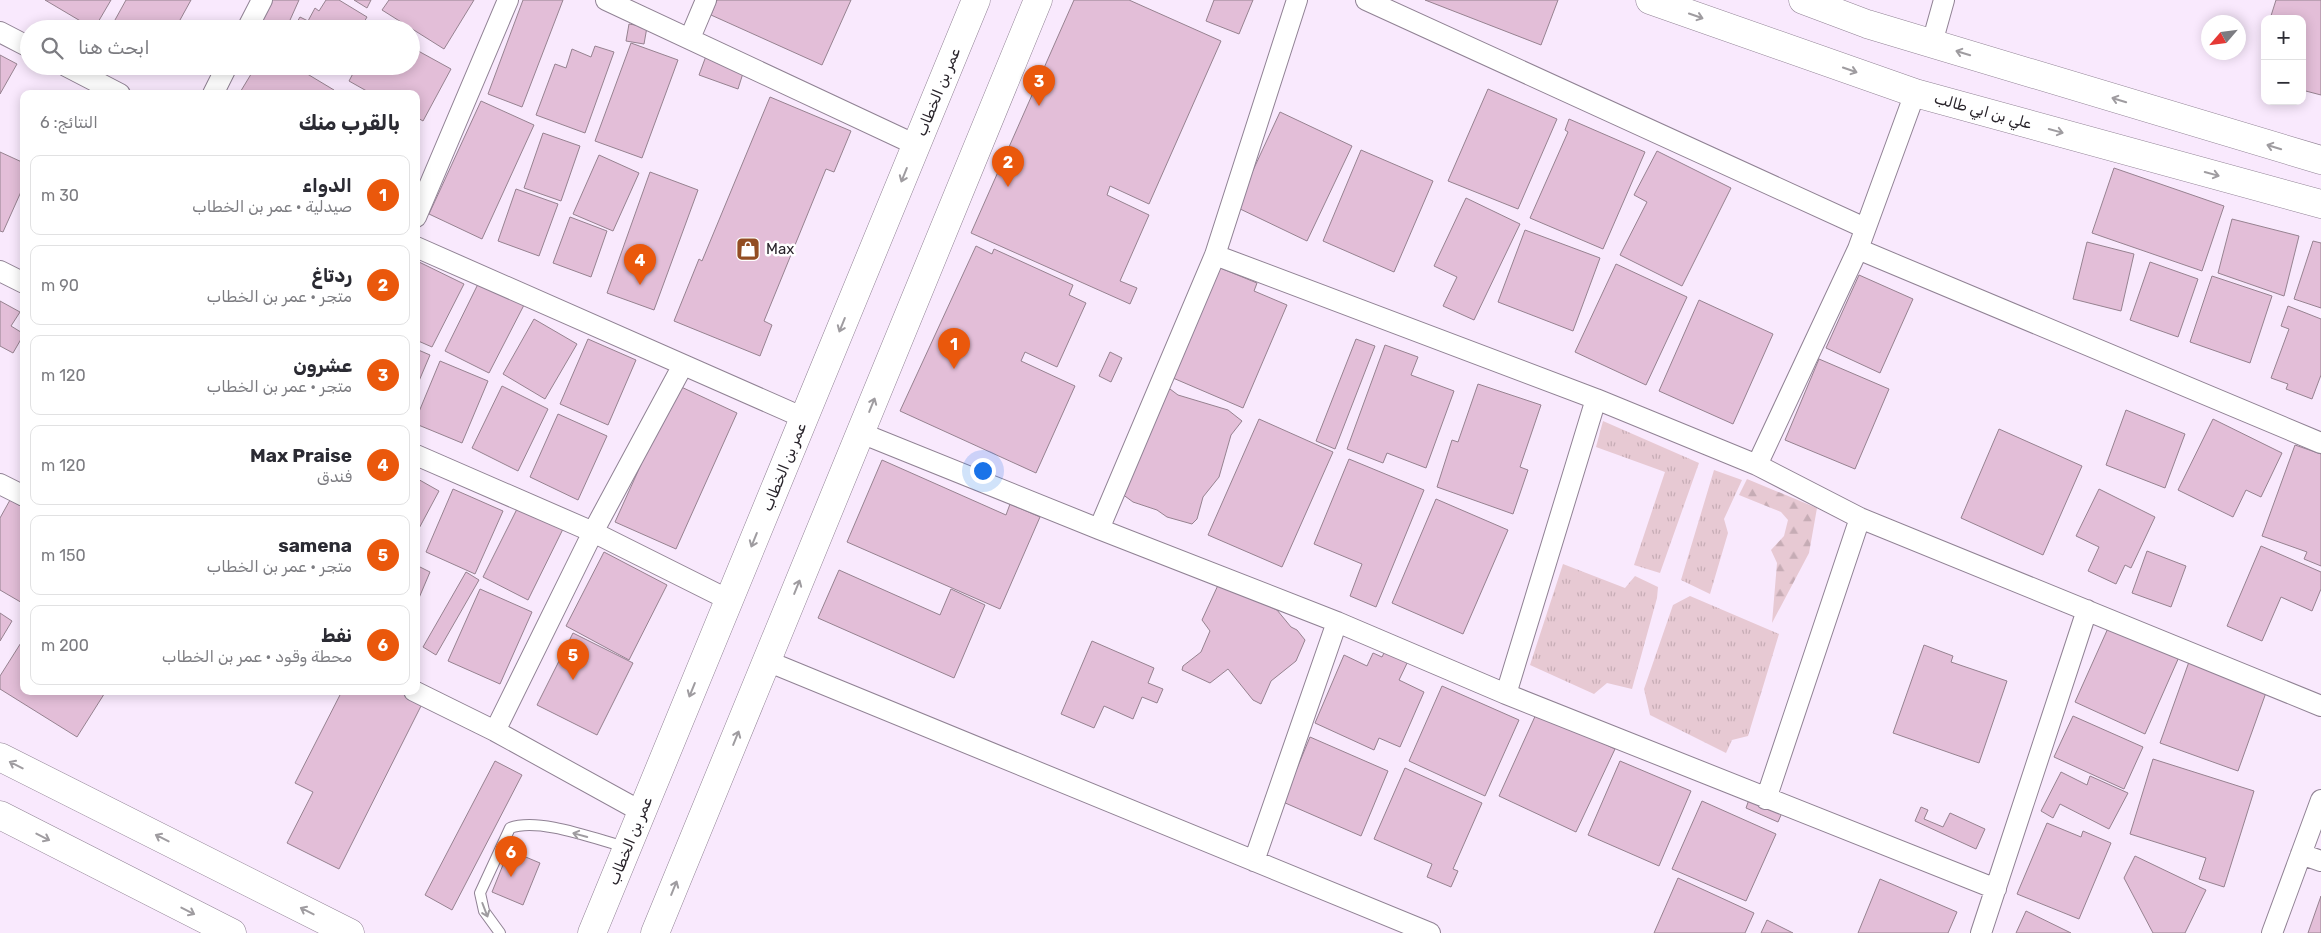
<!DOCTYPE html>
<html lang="ar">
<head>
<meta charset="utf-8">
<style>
	:root { --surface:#fff; --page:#f7f7f7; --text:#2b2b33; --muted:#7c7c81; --line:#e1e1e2; --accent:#ea580c }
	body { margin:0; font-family:Rubik,Vazirmatn,sans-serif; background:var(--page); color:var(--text); direction:rtl }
	.controls { position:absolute; right:15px; top:15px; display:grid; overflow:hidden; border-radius:10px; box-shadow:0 2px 12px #0003 }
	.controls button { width:45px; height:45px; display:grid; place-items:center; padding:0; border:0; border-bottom:1px solid var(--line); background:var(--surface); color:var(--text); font:25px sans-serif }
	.compass { position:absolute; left:2201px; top:15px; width:45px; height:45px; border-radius:50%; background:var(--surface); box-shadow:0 2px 12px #0003; rotate:242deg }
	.you { position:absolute; left:982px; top:470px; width:18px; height:18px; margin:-12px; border:4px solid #fff; border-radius:50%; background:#1a73e8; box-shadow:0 0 0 8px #1a73e833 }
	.badge { display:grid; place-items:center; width:32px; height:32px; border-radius:50%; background:var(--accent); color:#fff; font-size:16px; font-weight:700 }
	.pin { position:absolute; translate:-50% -41px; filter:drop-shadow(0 1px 2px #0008) }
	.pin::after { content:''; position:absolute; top:26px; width:18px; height:15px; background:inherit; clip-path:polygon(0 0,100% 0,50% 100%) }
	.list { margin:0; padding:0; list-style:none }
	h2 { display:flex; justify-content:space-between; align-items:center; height:65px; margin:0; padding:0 20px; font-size:21px }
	h2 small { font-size:16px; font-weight:400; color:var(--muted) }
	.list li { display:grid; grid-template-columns:32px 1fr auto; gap:15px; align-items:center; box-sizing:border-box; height:80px; margin:0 10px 10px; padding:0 10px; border:1px solid var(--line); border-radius:10px }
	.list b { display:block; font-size:19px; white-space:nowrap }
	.list p { margin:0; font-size:16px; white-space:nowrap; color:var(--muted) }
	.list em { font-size:16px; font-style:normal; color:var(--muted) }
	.icon { flex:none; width:28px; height:28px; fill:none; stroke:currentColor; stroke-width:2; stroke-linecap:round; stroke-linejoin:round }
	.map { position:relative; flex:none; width:2321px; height:933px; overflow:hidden; direction:ltr }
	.search { position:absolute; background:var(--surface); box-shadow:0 2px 12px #0003; left:20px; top:20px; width:400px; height:55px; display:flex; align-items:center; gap:12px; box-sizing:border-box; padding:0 18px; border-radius:28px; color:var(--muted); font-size:19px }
	.panel { position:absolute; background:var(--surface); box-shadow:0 2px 12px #0003; left:20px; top:90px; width:400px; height:605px; border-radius:10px; direction:rtl }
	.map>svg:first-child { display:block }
</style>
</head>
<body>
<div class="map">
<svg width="2321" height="933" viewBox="0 0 2321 933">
	<defs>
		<pattern id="grass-tufts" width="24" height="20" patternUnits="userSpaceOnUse" patternTransform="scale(1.25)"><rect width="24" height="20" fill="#e7c9d3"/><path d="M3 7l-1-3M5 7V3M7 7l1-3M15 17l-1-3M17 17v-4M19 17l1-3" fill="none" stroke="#c6acb5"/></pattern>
		<pattern id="forest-firs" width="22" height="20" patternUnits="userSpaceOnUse" patternTransform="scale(1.25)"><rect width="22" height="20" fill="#e7c9d3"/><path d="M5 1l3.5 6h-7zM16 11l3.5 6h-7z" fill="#c6acb5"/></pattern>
	</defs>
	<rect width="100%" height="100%" fill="#f9e9fd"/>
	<!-- grass -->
	<path fill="url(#grass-tufts)" d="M1603,421L1699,463L1660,573L1634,565L1665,472L1596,447Z
		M1714,470L1742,480L1724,519L1728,533L1710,594L1681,580Z
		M1563,564L1625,588L1635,576L1658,587L1657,598L1632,689L1607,683L1594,694L1530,665Z
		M1690,596L1779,634L1748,736L1732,740L1726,753L1650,715L1644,689L1673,605Z"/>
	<!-- forest -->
	<path fill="url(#forest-firs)" d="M1747,479L1817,508L1809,553L1772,623L1777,563L1771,550L1784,536L1788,520L1781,512L1739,495Z"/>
	<!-- building -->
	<path fill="#e3bed8" stroke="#968290" d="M45,0H111L94,29Z
		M126,0H191L175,29H110Z
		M271,0H299L286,29H259Z
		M326,0H339L367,17L360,29H293L300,17L308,21L315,8L319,11Z
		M354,0H371L367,8Z
		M389,0H474L444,49L382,10Z
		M523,0H563L522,107L488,94Z
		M717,0H851L822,65L711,15Z
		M1074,0H1129L1221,41L1149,204L1110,186L1107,195L1149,215L1120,281L1137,288L1130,304L971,233Z
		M1214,0H1253L1239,34L1206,21Z
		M1425,0H1558L1541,45Z
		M2276,0H2321V95L2302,90V19H2270Z
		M629,24L647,27L644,44L626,41Z
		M631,43L678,60L642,158L595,141Z
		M595,46L614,52L585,133L536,115L555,64L566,68L572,49L591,57Z
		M411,47L451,69L423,121L416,117V94H372L349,81L357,66H411Z
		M0,55L17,64L0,94Z
		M706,56L744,70L738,89L699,75Z
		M256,66H294L334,90L332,94H239Z
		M319,66H338L333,74Z
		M1488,89L1557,119L1518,209L1448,181Z
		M770,97L851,131L834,172L826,169L764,321L772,325L760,356L674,321L699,259L702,261Z
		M481,101L534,125L482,239L429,214Z
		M1280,112L1352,146L1307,241L1236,207Z
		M1569,119L1645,152L1603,249L1530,218L1568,132L1565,130Z
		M543,133L580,146L561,201L524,188Z
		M1361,150L1433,181L1394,272L1323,241Z
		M1657,151L1731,188L1682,286L1620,255L1647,202L1634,195Z
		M0,152L24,163V185L3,232L0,231Z
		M599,155L639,173L613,231L573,214Z
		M2114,168L2224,206L2202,271L2092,233Z
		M650,172L698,190L654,310L607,293Z
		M516,189L558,204L539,256L498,241Z
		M1466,198L1520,224L1474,320L1443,306L1457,277L1434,266Z
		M570,217L607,231L591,277L553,263Z
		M2232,219L2299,236L2284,296L2218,273Z
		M1525,230L1600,258L1573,331L1498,302Z
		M2313,241L2321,243V308L2294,299Z
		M2087,242L2134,254L2121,311L2073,299Z
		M976,246L992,254L994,249L1073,285L1069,295L1086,303L1057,367L1025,352L1021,361L1075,386L1036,473L900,411Z
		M419,262L464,284L432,347L416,340V268Z
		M2150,262L2198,279L2178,337L2130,320Z
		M1616,264L1687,297L1646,385L1575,352Z
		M1213,265L1257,283L1254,291L1287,305L1243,408L1166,375Z
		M1859,275L1913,299L1880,373L1826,348Z
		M2212,276L2272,296L2250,363L2190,342Z
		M479,282L524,305L489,373L445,351Z
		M1699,300L1773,334L1733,424L1659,391Z
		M0,301L20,312L11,326L24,334L13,353L0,346Z
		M2288,306L2321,319V375L2312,399L2286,389L2288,384L2271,378L2289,329L2281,326Z
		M534,319L577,344L545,399L503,374Z
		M588,339L636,360L608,425L560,404Z
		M1356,339L1375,346L1335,449L1316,441Z
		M1385,345L1418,357L1411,375L1454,391L1426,468L1387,453L1383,463L1347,449Z
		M416,349L430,355L416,388Z
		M1110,352L1122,358L1111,382L1099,376Z
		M1819,359L1889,389L1855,469L1785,440Z
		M440,361L488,381L462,443L416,424V419Z
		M1478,384L1541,405L1520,467L1528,470L1513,514L1437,487L1452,440L1458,442Z
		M677,385L737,413L676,549L615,522Z
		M502,386L548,409L518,471L472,448Z
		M1166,386L1178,395L1228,410L1242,421L1231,435L1219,477L1203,497L1197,519L1192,524L1167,517L1157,510L1133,502L1118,491Z
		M2126,410L2185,434L2165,488L2106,465Z
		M558,414L607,436L578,500L530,477Z
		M1259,419L1333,452L1282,567L1208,535Z
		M2213,419L2282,453L2261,497L2246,490L2233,517L2178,490Z
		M1999,429L2082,466L2043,555L1961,518Z
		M2295,445L2321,454V566L2304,559L2307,552L2262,536Z
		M1349,459L1424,490L1376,607L1350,596L1362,564L1314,544Z
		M882,460L1006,515L1010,504L1040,517L1000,609L847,542Z
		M416,478L439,491L416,534Z
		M453,489L503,511L475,574L426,552Z
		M2099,489L2155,517L2131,568L2125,565L2116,584L2088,571L2099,547L2076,536Z
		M1436,499L1508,530L1463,634L1392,603Z
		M10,500L24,508V604L0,590V518Z
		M518,507L563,529L528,600L483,577Z
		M2261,546L2321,572V589L2312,611L2281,597L2262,641L2227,626Z
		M2147,551L2186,566L2171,607L2132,593Z
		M604,552L667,585L629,660L566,626Z
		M416,565L430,572L416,605Z
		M839,570L940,615L951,589L985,605L954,678L818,618Z
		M466,572L479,580L436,655L423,647Z
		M1219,583L1277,610L1291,627L1297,630L1305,640L1296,661L1271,681L1261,704L1253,700L1228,669L1210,683L1182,670L1183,666L1201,652L1210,631L1202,620Z
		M480,589L532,612L500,684L448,661Z
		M0,613L12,621L0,641Z
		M2109,626L2179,657L2145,734L2075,702Z
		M573,633L633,663L597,735L537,705Z
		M24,638V691H106L77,737L0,689V676Z
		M1092,641L1154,668L1148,683L1163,689L1157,703L1142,697L1133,719L1104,706L1094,728L1061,714Z
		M1924,645L1953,656L1951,662L2007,681L1979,763L1893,733Z
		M1386,649L1409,659L1399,680L1424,692L1400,747L1379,738L1374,750L1315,723L1344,655L1367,666L1373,653L1382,657Z
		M2190,659L2268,687L2238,771L2160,743Z
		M1442,686L1519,720L1485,796L1409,761Z
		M342,691H397L422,704L339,869L287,843L313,792L295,783Z
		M1537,712L1615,749L1576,832L1499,796Z
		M2073,716L2143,747L2124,789L2054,757Z
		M1310,737L1388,771L1361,836L1283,802Z
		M2153,759L2254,791L2224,887L2199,879L2206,858L2130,834Z
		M495,761L522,775L452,910L425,895Z
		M1620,761L1691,791L1659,866L1588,835Z
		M1405,768L1482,803L1453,869L1458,871L1451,887L1427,877L1432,864L1374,839Z
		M2061,772L2087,785L2090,776L2128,793L2109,829L2060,804L2053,818L2041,811Z
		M1751,794L1784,808L1778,822L1746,808Z
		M1702,801L1776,834L1746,901L1672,869Z
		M1921,807L1928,810L1924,819L1943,827L1950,813L1985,829L1976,849L1915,821Z
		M2047,823L2081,837L2083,831L2111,843L2079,919L2017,894Z
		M509,850L540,863L523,905L492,892Z
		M2135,856L2206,890L2185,933H2153L2124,878Z
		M1678,878L1754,913L1745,933H1654Z
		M1880,879L1957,912L1948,933H1858Z
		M2321,896V933H2308Z
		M2026,911L2071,933H2016Z
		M1767,920L1793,933H1761Z"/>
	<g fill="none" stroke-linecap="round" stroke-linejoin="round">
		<!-- lane casing -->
		<g stroke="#908294" stroke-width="12">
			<path id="lane" d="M500,933L484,911L480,893L510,828C539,817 595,839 626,847"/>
		</g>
		<!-- street casing -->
		<g stroke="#908294" stroke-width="22">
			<path id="street" d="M606,0L916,145
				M1366,0L1865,228
				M247,29L262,0
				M0,32L29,47
				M690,38L706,0
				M1932,43L1944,0
				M66,66L120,94
				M213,94L227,66
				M416,217L508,0
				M416,247L804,418
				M1858,249L2321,443
				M1215,255L1596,399L1757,465L1860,518L2321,706
				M0,271L24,283
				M861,433L1099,529L1337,622L1506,694L1996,889
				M416,455L593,532L729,600
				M1757,465L1858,249L1915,93
				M0,484L24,496
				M1099,529L1215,255L1297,0
				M767,661L1430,933
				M414,691L495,731L642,812
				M1506,694L1596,399
				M495,731L593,532L683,365
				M1766,799L1860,518
				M2301,854L2321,861
				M1254,861L1337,622
				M1981,933L2087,610
				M2272,933L2321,800"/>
		</g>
		<!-- secondary casing -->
		<g stroke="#908294" stroke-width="29">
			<path id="secondary" d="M1650,0L1915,93L2321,204
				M1803,0L1867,24L2321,160
				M0,757L350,933
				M0,815L232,933
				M592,933L976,0
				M655,933L1038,0"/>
		</g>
		<!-- lane -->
		<use href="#lane" stroke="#fff" stroke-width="10"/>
		<!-- street -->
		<use href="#street" stroke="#fff" stroke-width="20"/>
		<!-- secondary -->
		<use href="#secondary" stroke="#fff" stroke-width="28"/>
	</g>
	<!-- one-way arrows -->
	<defs><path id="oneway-shaft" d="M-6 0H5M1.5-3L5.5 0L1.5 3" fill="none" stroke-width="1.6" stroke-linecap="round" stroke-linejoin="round" transform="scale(1.25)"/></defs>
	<g stroke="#9f9ca0">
		<use href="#oneway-shaft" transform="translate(1696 16) rotate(19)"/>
		<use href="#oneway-shaft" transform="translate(1963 53) rotate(-163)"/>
		<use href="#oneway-shaft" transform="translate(1850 70) rotate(19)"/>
		<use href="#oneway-shaft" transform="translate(2119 100) rotate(-163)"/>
		<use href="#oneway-shaft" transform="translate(2056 131) rotate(15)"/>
		<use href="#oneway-shaft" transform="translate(2274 147) rotate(-163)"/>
		<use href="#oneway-shaft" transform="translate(2212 174) rotate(15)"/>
		<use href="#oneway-shaft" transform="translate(904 175) rotate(112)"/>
		<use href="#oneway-shaft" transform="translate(842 325) rotate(112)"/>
		<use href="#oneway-shaft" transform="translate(872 405) rotate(-68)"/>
		<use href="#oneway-shaft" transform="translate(754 540) rotate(112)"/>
		<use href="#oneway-shaft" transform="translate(797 587) rotate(-68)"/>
		<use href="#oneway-shaft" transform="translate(692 690) rotate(112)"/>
		<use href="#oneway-shaft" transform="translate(736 738) rotate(-68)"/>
		<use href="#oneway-shaft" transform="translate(16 765) rotate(-153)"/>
		<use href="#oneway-shaft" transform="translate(580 835) rotate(-165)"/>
		<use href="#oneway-shaft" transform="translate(43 837) rotate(27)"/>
		<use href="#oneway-shaft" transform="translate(162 838) rotate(-153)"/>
		<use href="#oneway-shaft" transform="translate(674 888) rotate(-68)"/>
		<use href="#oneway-shaft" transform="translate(485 910) rotate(69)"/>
		<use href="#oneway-shaft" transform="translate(188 911) rotate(27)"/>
		<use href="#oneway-shaft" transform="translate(307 911) rotate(-153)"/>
	</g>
	<!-- icons -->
	<defs>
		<g id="shop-square" transform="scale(1.25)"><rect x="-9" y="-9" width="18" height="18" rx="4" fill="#924d22" stroke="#fff"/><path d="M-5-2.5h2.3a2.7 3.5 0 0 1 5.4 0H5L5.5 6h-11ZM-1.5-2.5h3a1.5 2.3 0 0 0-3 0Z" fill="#fff"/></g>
	</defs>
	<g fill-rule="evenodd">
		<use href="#shop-square" x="748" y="249"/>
	</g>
	<g text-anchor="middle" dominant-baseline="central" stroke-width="5" stroke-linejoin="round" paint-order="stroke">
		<!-- street labels -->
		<g font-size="15" fill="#29242b" stroke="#fff">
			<text transform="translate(938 92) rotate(-68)">عمر بن الخطاب</text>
			<text transform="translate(1983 111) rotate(15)">علي بن ابي طالب</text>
			<text transform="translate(784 467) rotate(-68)">عمر بن الخطاب</text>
			<text transform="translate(630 841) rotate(-68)">عمر بن الخطاب</text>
		</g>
		<!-- poi labels -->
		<g font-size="15" fill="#29242b" stroke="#fff" text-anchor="start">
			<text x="766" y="249">Max</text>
		</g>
	</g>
</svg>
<div class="controls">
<button>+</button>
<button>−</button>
</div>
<svg class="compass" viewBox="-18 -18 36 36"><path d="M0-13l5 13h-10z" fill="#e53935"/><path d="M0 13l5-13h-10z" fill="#7c7c81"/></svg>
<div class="you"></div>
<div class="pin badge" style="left:954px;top:369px">1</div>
<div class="pin badge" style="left:1008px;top:187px">2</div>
<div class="pin badge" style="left:1039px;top:106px">3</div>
<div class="pin badge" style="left:640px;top:285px">4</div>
<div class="pin badge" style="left:573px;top:680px">5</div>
<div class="pin badge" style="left:511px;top:877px">6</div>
<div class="search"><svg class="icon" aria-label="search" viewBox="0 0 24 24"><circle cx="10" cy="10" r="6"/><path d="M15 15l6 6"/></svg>ابحث هنا</div>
<section class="panel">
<h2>بالقرب منك<small>النتائج: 6</small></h2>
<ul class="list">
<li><span class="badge">1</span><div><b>الدواء</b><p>صيدلية · عمر بن الخطاب</p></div><em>30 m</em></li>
<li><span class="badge">2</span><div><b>ردتاغ</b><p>متجر · عمر بن الخطاب</p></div><em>90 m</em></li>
<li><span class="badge">3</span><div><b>عشرون</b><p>متجر · عمر بن الخطاب</p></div><em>120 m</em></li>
<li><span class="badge">4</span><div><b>Max Praise</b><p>فندق</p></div><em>120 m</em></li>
<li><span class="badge">5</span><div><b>samena</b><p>متجر · عمر بن الخطاب</p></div><em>150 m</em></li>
<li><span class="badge">6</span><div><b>نفط</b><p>محطة وقود · عمر بن الخطاب</p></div><em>200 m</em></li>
</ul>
</section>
</div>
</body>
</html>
